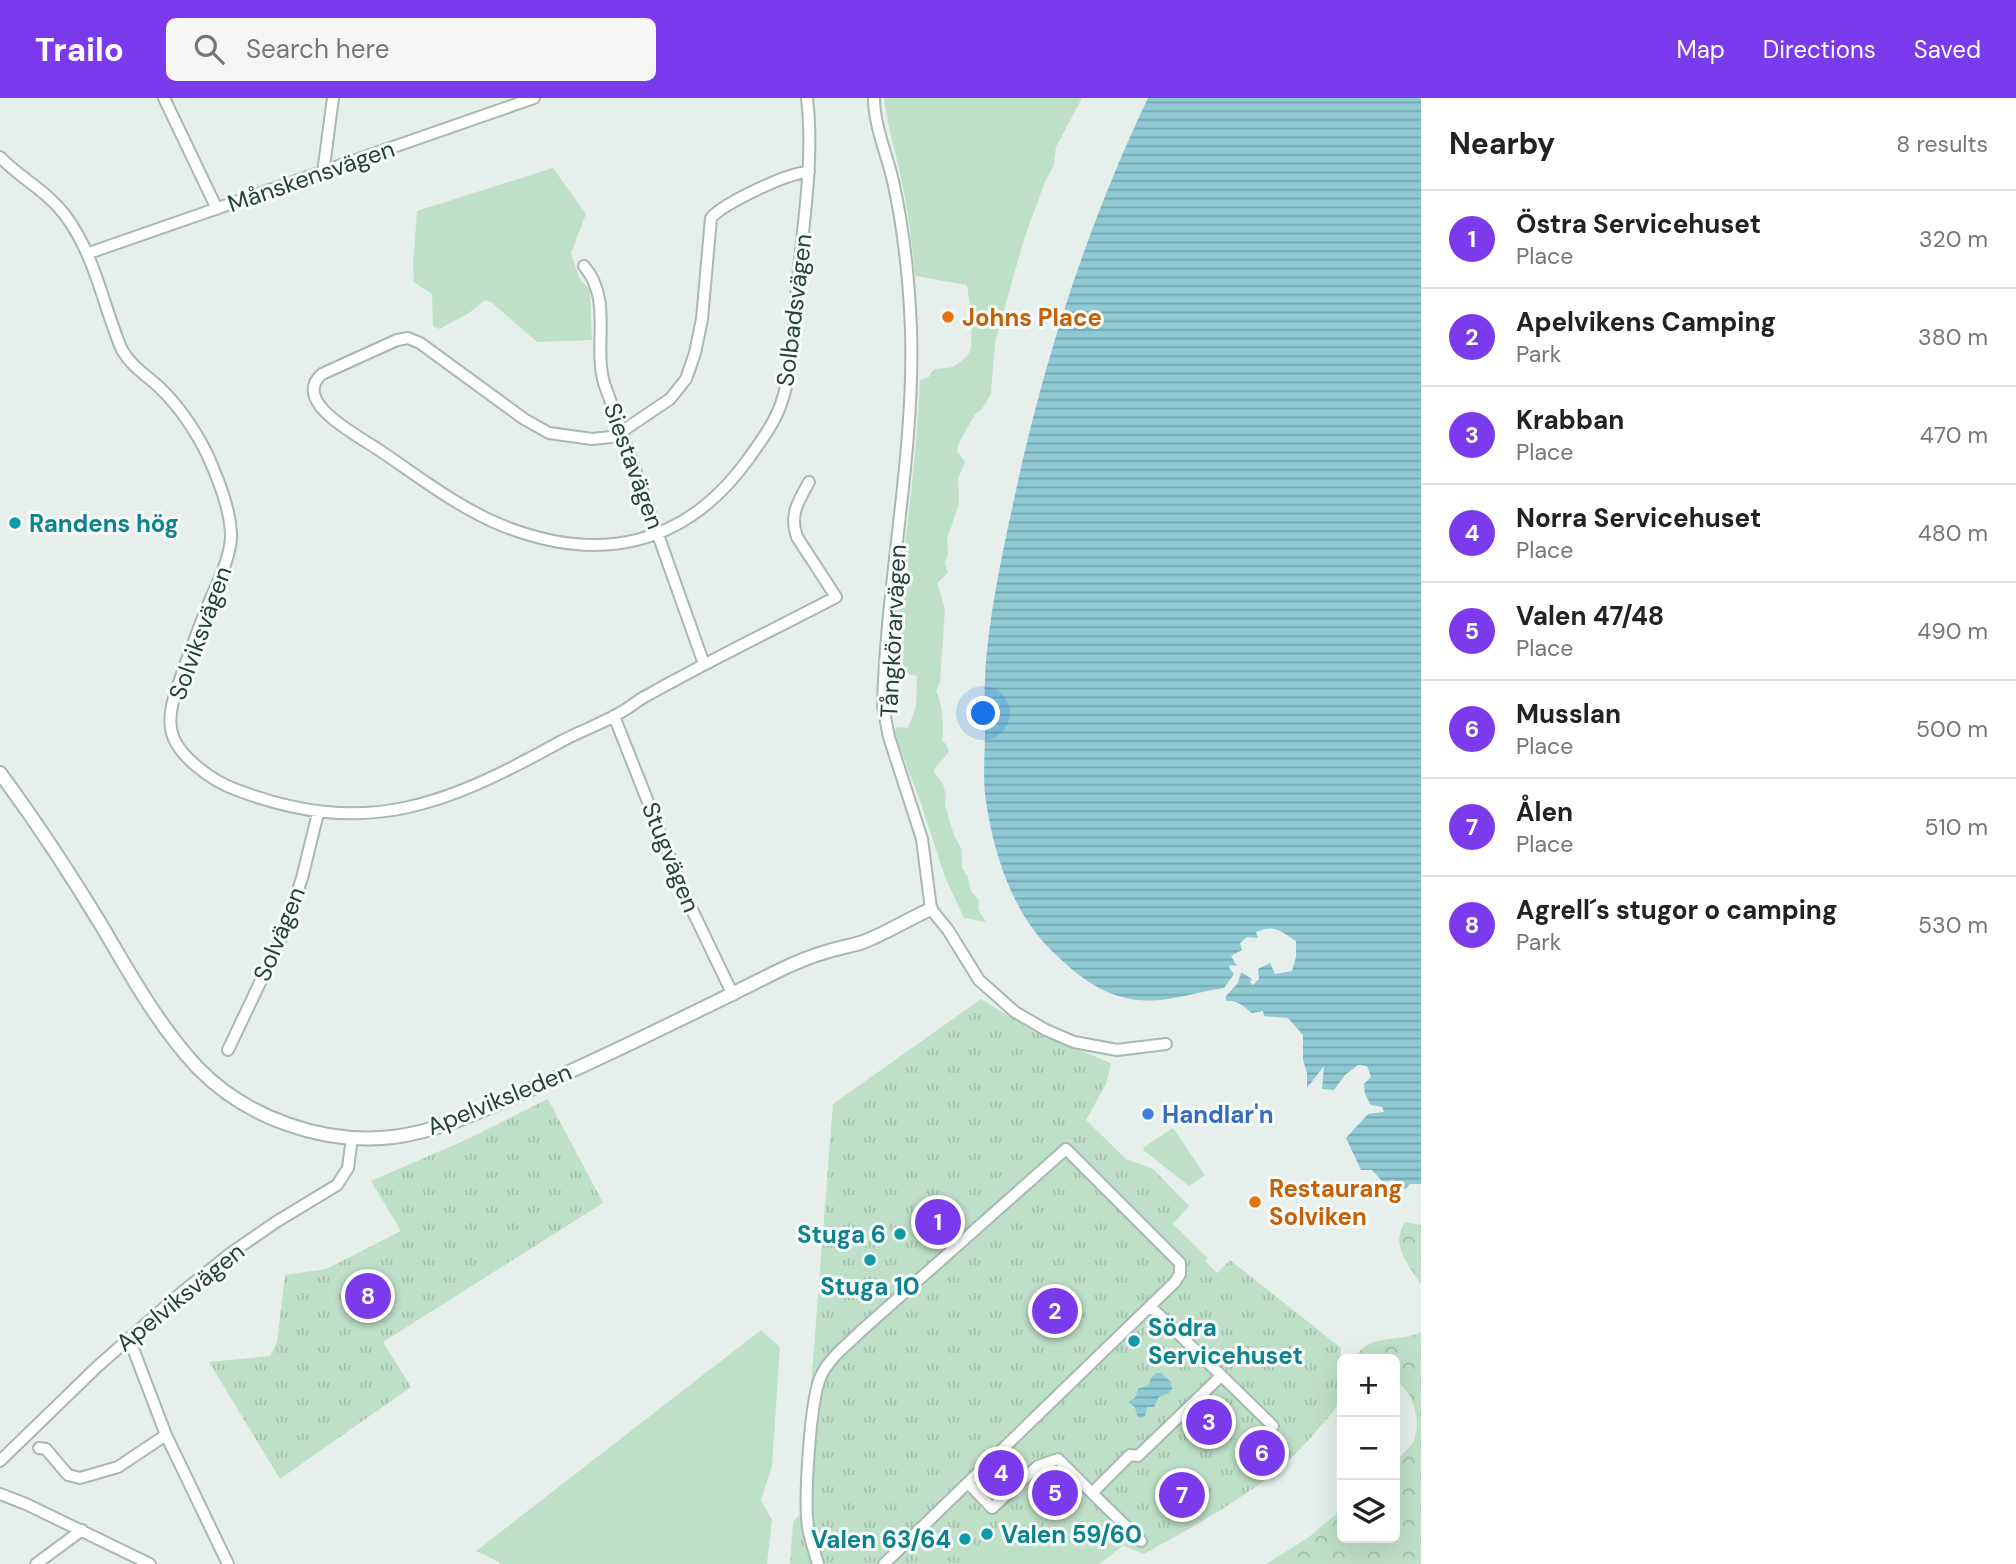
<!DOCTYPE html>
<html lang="en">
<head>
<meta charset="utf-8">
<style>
	:root { --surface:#fff; --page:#f6f6f6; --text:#222; --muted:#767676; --line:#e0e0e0; --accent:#7c3aed }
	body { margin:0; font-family:"DM Sans",sans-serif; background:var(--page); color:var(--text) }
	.controls { position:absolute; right:21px; bottom:21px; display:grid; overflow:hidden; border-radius:10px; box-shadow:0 7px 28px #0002 }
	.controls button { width:63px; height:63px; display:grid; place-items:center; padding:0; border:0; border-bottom:2px solid var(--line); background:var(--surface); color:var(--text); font:35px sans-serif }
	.you { position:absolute; left:984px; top:616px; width:24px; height:24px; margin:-18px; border:5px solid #fff; border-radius:50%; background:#1a73e8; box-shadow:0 0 0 10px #1a73e833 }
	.badge { display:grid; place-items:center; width:46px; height:46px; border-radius:50%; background:var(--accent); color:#fff; font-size:23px; font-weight:700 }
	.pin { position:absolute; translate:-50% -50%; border:4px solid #fff; box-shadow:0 2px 7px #0006 }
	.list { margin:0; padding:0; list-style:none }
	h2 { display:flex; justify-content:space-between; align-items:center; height:91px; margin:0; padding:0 28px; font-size:30px }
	h2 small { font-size:23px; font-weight:400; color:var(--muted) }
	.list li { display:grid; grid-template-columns:46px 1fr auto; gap:21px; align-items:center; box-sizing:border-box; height:98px; padding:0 28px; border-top:2px solid var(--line) }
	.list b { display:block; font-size:26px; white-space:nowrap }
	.list p { margin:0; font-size:23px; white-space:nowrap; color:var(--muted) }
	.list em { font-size:23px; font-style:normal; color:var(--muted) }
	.icon { flex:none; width:38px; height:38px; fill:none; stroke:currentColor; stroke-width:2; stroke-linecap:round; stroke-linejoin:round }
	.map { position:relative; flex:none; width:1421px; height:1466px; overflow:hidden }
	header { display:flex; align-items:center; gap:42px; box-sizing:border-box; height:98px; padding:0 35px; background:var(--accent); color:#fff }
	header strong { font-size:33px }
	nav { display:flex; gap:38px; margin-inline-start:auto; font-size:24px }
	.search { width:490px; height:63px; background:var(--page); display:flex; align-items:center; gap:18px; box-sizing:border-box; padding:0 24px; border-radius:10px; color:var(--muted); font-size:26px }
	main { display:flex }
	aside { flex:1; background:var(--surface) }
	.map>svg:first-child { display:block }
</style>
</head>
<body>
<header>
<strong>Trailo</strong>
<div class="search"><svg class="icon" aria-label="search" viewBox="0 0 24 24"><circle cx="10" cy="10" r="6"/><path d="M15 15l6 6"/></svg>Search here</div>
<nav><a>Map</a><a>Directions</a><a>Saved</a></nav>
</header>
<main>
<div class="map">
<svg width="1421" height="1466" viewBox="0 0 1421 1466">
	<defs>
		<pattern id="forest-crowns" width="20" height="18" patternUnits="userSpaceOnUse" patternTransform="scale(1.75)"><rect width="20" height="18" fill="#bfe0c8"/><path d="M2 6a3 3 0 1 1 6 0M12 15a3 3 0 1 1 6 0" fill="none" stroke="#a4c1ad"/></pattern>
		<pattern id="park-tufts" width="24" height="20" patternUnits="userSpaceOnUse" patternTransform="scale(1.75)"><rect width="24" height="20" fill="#bfe0c8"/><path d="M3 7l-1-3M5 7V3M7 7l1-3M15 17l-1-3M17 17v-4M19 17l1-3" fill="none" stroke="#a4c1ad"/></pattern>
		<pattern id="water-rules" width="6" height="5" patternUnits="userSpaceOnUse" patternTransform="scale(1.75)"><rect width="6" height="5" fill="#8ec9d4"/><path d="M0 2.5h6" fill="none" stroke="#74a5ad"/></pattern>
	</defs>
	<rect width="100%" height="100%" fill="#e6efeb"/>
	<!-- grass -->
	<path fill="#bfe0c8" d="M884,0H1082L1056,49L1054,67L1045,84L1024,141L995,244L991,296L982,311L975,316L958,347L957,353L965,364L958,381L959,406L947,441L948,455L945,465L948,475L937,485L945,511L940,584L936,593C943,606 944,628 942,643L946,646L949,654L936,669L934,674L943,686L946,698L945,707L954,737L962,752V770L968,779L971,793L979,802L978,811L986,824L964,820L945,779L919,700L894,634L897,629L908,630L916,609L917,578L891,573C900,476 916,379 920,282L929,279C934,267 940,272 952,269C957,267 966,260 969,255C975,245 969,200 967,187L915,178C912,141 907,106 899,70C893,46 887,24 884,0Z
		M553,70L586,116L571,155L579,180L590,192L592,242L537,244L491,204L485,202L469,215L439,231L433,228L432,196L414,184L413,168L417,113Z
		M1173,1030L1205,1077L1189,1088L1143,1052L1144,1049Z
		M761,1232L780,1249L772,1368L761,1402L772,1422L767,1466H499V1464L476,1453Z
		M1092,1417L1124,1447L1099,1466H982L1007,1437L1046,1439Z"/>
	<!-- forest -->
	<path fill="url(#forest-crowns)" d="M1405,1124L1421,1127V1187C1408,1165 1390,1148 1405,1124Z
		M1421,1234V1466H1266L1309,1439L1342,1411V1440H1395V1363C1401,1357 1411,1349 1414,1342C1421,1322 1414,1293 1395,1283V1261H1361L1358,1256C1370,1236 1403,1244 1421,1234Z"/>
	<!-- park -->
	<path fill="url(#park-tufts)" d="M981,901L1033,933L1111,965L1106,986L1086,1022L1126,1061L1153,1071L1189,1108L1173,1126L1208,1160L1205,1163L1217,1175L1230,1162L1341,1250C1341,1268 1344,1292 1336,1309C1332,1316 1324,1324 1319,1330C1273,1387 1206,1421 1144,1456L1126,1449L1092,1417L1046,1439L1007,1437L982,1466H790L793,1424L801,1415L833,1006Z
		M548,1001L603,1105L383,1244L411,1289L280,1381L209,1264L270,1258L277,1244L285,1177L326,1171L401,1133L371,1083L470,1040Z"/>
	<!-- water -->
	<path fill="url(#water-rules)" d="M1148,0H1421V1086H1410L1405,1091L1398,1090L1393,1082L1383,1084L1372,1072H1361L1346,1040L1368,1016L1384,1014L1382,1009L1371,1007L1365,996L1364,986L1371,979L1367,968L1358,967L1345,977L1334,992L1322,991L1324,968L1307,990V975L1303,962V937L1288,920L1264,918L1263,913L1252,915C1245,909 1236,901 1226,903V898L1238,885L1241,874L1252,881L1250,884L1253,887L1259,881L1258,871L1270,865L1275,876L1292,873L1296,859V843C1280,833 1275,826 1256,834L1258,840L1247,839L1240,845L1242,852L1231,858L1237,868L1230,867L1229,870L1234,876L1224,890C1190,895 1157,909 1122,899C1095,892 1074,874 1054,855C1014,817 996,763 987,710C982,684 985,659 985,634C985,610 984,587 986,563C991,507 1003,452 1015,397C1044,261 1088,126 1148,0Z
		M1156,1275H1161L1171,1284L1172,1291L1169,1295L1159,1299L1154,1309H1147L1145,1318L1140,1320L1137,1318L1135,1309L1128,1304L1135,1300L1138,1291L1149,1287L1151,1280Z"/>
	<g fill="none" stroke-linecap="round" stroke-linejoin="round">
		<!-- minor casing -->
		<g stroke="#a8b8b2" stroke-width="14">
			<path id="minor" d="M164,0L217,111
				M807,0C814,60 804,120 798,180C794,215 793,274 781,306C774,326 761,343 749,360C686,448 600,467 501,427C457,409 418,378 379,352C359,338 290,304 322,276L397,242L408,240L420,245L524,321L549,335L592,341L611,339L621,334L670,301L686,281L695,255L702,221L711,120C724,105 789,74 809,74
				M874,0C874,27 887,57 893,83C904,132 909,182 911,231C915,358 886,483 883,609L889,639L922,741L931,811L948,832L979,882L1015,914L1046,932L1074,944L1117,952L1166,946
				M0,59C20,80 47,93 65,117C96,159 102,205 122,252C131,268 146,277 159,289C179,308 195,332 207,356C218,380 232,414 231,441C229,463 217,486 208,507C199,529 191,551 183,573C177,591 168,611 171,630C174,657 214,684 237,692C366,741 446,707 560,644C580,633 604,625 623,613C632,608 639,601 648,597C710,562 773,532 836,499L797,439C789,417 798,404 809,384
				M323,75L333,0
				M89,155L534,0
				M584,168C613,202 593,246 604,285L704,566
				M614,618L684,795L733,897
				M228,952L284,834L302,780L318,715
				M1150,1208L1273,1328
				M129,1240L166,1337L228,1466
				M39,1350L46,1351L68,1377L80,1380L118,1369L166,1337
				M0,1363L98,1268L180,1196L231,1155L276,1124L337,1087L348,1070L352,1040
				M968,1385L992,1410L1038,1368L1058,1361L1092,1395L1130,1357L1138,1358L1221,1278
				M1092,1395L1141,1443
				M0,1396L26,1406L150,1466
				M36,1466L82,1432
				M818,1466C815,1454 810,1442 808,1429C804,1402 810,1301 821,1278C829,1260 847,1247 861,1233L1066,1051L1180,1165V1176L1175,1184L884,1466"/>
		</g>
		<!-- tertiary casing -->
		<g stroke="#a8b8b2" stroke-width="16">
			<path id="tertiary" d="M0,675C37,725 71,777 103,830C131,878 159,928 197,969C246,1020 323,1047 393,1039C441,1033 485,1011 529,992C613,955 694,915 776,874C792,866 811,858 829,853C841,849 852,848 863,844C887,835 908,821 931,811"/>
		</g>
		<!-- minor -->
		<use href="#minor" stroke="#fff" stroke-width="10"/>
		<!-- tertiary -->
		<use href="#tertiary" stroke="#fff" stroke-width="12"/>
	</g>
	<!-- markers -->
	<g fill="#e8710a" stroke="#f7fbf9" stroke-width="2.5">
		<circle cx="948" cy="219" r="7"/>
		<circle cx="1255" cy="1104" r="7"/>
	</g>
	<g fill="#0f9aa8" stroke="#f7fbf9" stroke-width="2.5">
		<circle cx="15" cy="425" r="7"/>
		<circle cx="900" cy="1136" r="7"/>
		<circle cx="870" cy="1162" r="7"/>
		<circle cx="1134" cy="1243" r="7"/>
		<circle cx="987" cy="1436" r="7"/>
		<circle cx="965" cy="1441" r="7"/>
	</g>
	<circle fill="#3f7fe0" stroke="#f7fbf9" stroke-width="2.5" cx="1148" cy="1016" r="7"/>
	<g text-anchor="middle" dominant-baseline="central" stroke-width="6" stroke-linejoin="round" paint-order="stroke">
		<!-- street labels -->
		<g font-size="24" fill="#24423a" stroke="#f7fbf9">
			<text transform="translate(311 78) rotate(-19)">Månskensvägen</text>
			<text transform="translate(794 212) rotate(-83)">Solbadsvägen</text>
			<text transform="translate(634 368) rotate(70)">Siestavägen</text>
			<text transform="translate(893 533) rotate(-87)">Tångkörarvägen</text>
			<text transform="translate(200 535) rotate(-70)">Solviksvägen</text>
			<text transform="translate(671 759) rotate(68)">Stugvägen</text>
			<text transform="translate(279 836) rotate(-68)">Solvägen</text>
			<text transform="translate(499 1001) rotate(-22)">Apelviksleden</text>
			<text transform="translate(180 1199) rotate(-39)">Apelviksvägen</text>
		</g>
		<!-- food labels -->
		<g font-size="24" font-weight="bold" fill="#c56008" stroke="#f7fbf9" text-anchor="start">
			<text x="962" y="219">Johns Place</text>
			<text x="1269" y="1090">Restaurang<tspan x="1269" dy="28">Solviken</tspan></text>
		</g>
		<!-- culture labels -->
		<g font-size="24" font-weight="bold" fill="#0d838f" stroke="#f7fbf9" text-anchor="start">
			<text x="29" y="425">Randens hög</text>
			<text x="886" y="1136" text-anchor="end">Stuga 6</text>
			<text x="870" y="1188" text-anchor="middle">Stuga 10</text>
			<text x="1148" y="1229">Södra<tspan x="1148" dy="28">Servicehuset</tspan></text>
			<text x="1001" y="1436">Valen 59/60</text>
			<text x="951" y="1441" text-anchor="end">Valen 63/64</text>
		</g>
		<!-- shop labels -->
		<g font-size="24" font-weight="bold" fill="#366cbe" stroke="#f7fbf9" text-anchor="start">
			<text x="1162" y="1016">Handlar'n</text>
		</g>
	</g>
</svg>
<div class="controls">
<button>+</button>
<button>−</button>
<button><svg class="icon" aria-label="layers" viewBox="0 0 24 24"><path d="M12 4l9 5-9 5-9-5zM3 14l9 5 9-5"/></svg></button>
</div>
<div class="you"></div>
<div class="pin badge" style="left:938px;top:1124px">1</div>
<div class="pin badge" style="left:1055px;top:1213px">2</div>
<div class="pin badge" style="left:1209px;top:1324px">3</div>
<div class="pin badge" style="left:1001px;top:1375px">4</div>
<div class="pin badge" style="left:1055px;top:1395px">5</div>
<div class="pin badge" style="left:1262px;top:1355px">6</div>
<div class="pin badge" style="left:1182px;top:1397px">7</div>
<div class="pin badge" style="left:368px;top:1198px">8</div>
</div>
<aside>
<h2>Nearby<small>8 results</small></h2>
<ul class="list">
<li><span class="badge">1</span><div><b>Östra Servicehuset</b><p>Place</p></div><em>320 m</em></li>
<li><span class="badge">2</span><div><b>Apelvikens Camping</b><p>Park</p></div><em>380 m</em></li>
<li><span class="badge">3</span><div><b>Krabban</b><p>Place</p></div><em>470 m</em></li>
<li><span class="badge">4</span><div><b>Norra Servicehuset</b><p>Place</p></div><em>480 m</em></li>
<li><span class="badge">5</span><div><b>Valen 47/48</b><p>Place</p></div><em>490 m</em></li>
<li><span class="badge">6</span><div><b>Musslan</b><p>Place</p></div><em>500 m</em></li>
<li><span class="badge">7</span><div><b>Ålen</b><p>Place</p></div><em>510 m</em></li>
<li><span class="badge">8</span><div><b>Agrell´s stugor o camping</b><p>Park</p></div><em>530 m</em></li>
</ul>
</aside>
</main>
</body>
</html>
